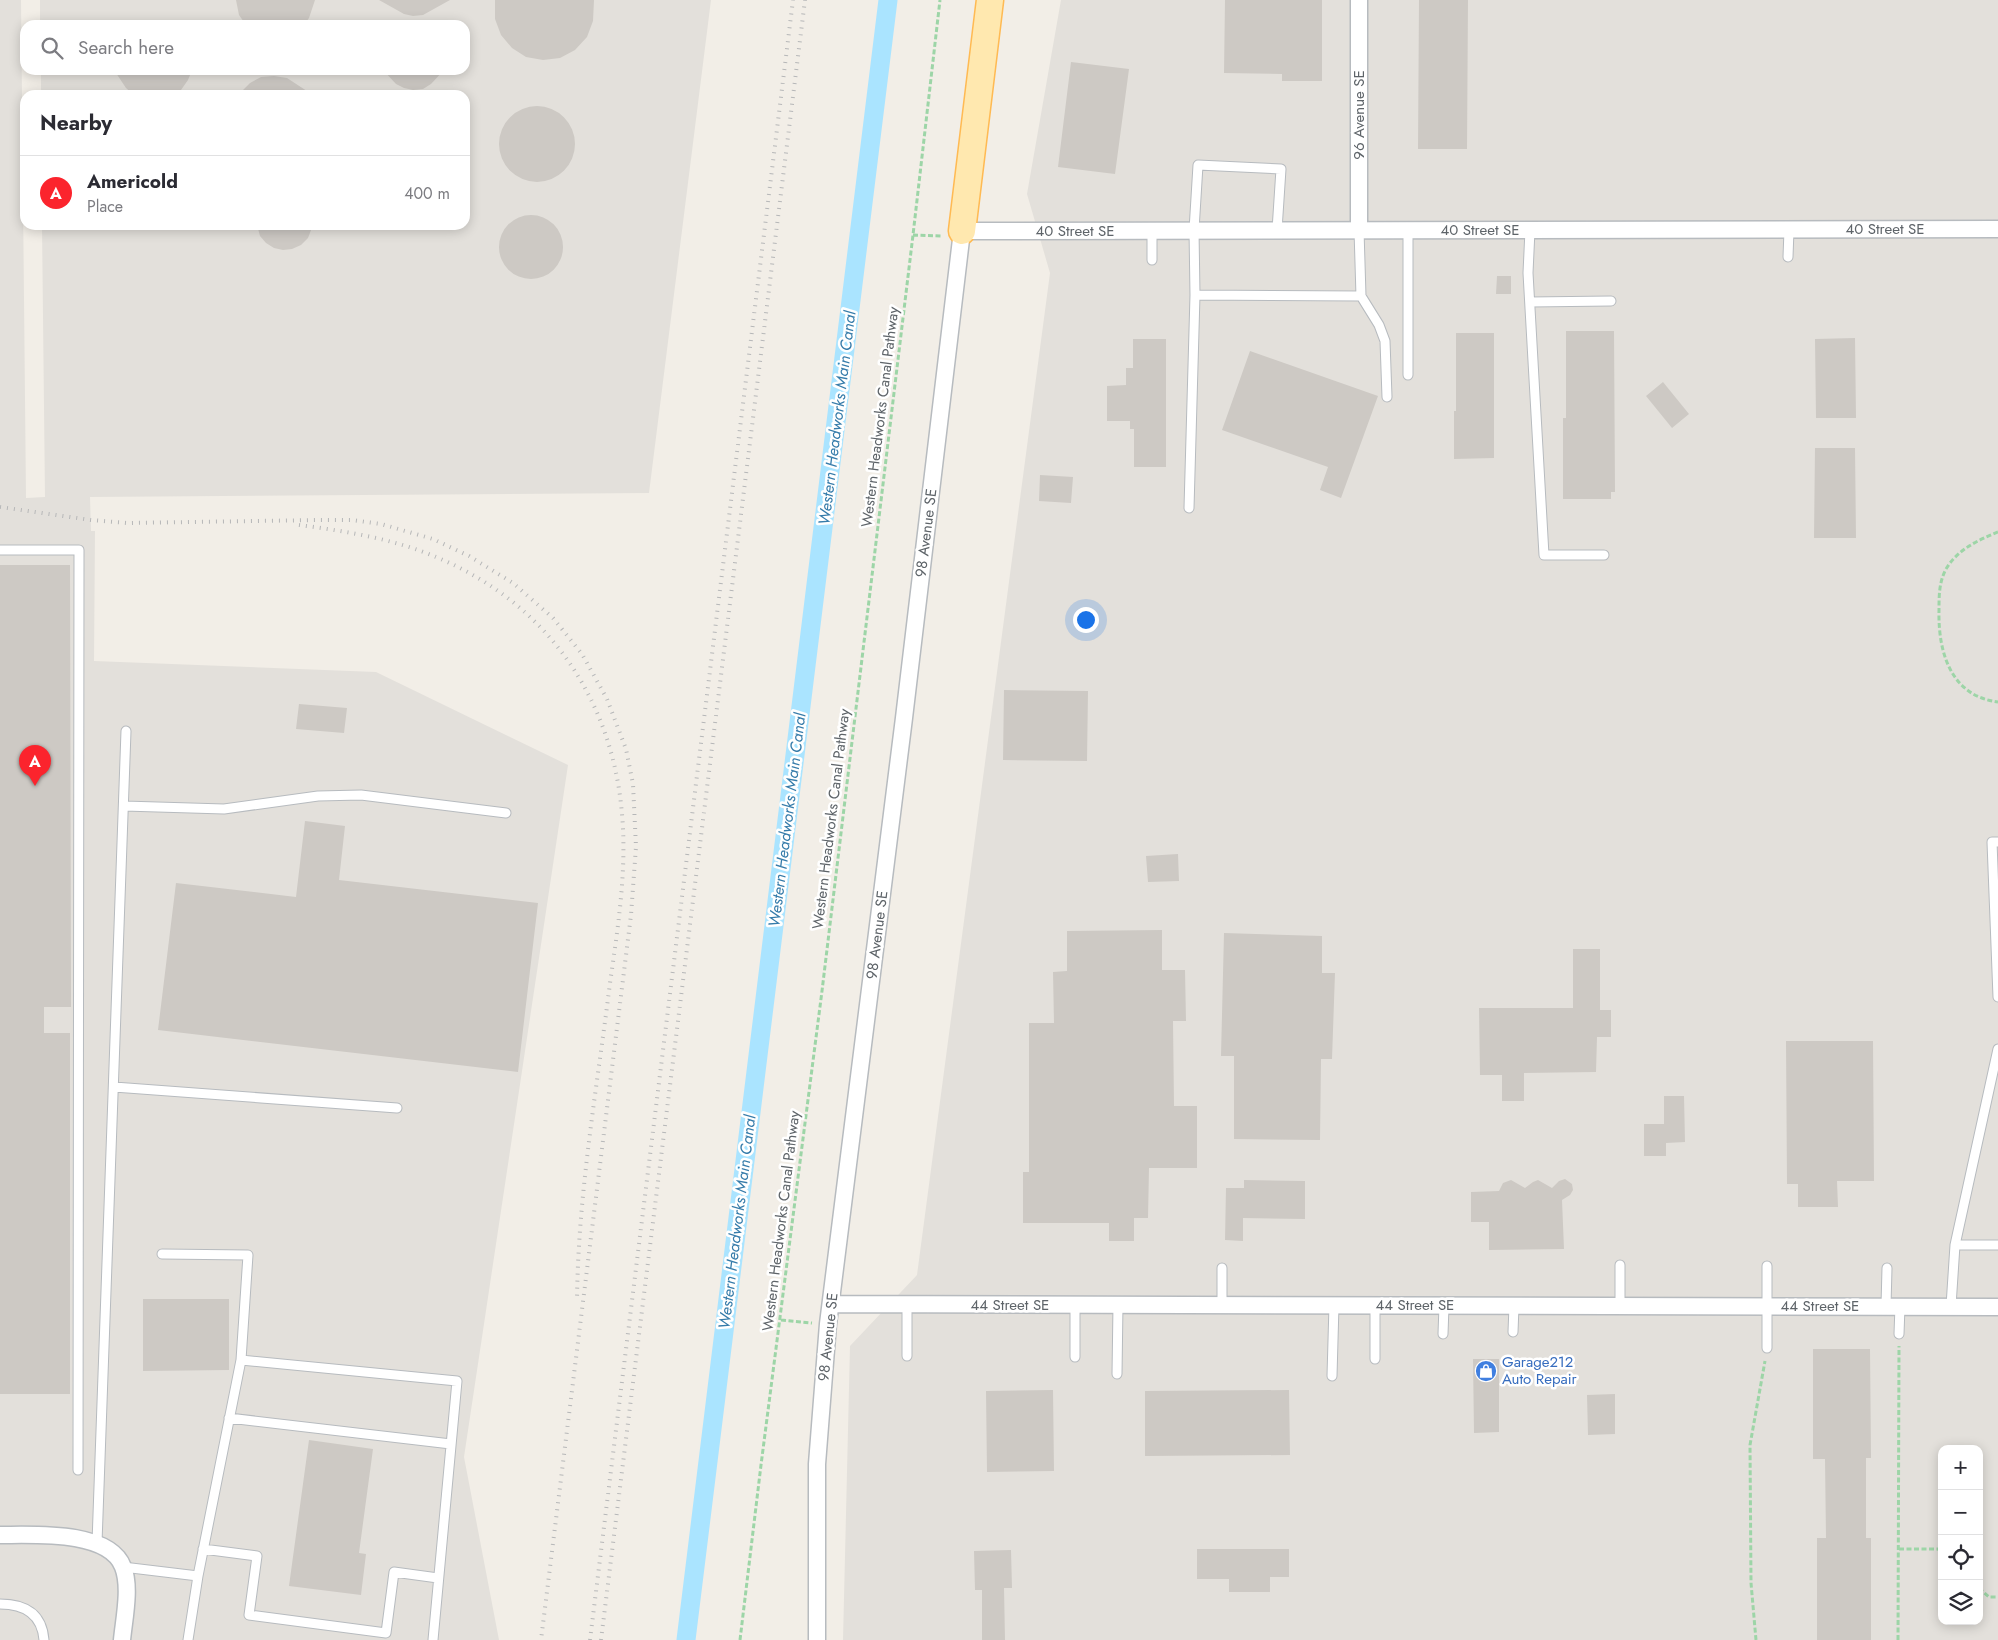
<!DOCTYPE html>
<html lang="en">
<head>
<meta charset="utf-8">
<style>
	:root { --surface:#fff; --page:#f7f7f7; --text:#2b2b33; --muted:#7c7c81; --line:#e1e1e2; --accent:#fb242d }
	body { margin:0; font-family:Jost,sans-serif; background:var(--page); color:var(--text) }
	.controls { position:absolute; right:15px; bottom:15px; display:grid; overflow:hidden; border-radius:10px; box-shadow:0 2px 12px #0003 }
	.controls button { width:45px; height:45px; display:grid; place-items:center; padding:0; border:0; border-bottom:1px solid var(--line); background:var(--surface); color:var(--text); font:25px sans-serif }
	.you { position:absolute; left:1085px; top:619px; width:18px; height:18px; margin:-12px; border:4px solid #fff; border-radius:50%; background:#1a73e8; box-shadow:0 0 0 8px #1a73e833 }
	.badge { display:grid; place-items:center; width:32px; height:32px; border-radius:50%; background:var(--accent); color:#fff; font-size:16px; font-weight:700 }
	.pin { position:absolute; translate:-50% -41px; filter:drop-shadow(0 1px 2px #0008) }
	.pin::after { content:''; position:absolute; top:26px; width:18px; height:15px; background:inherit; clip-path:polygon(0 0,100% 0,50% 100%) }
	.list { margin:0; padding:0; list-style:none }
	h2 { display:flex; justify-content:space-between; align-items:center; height:65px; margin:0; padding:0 20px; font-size:21px }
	h2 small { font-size:16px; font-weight:400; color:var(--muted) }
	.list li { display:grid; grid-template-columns:32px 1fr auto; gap:15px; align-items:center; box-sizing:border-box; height:75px; padding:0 20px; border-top:1px solid var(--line) }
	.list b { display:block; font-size:19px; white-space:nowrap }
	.list p { margin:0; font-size:16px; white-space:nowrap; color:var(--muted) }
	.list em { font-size:16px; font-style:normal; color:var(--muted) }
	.icon { flex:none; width:28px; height:28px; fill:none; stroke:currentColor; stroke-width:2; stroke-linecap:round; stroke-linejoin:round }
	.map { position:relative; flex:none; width:1998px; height:1640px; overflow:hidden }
	.search { position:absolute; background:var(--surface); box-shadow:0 2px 12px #0003; left:20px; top:20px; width:450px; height:55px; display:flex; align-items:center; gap:12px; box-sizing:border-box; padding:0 18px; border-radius:15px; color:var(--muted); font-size:19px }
	.panel { position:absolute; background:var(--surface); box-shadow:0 2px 12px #0003; left:20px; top:90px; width:450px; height:140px; border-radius:15px }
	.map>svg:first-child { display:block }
</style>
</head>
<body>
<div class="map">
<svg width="1998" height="1640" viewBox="0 0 1998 1640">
	<rect width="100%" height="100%" fill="#f2eee7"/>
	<!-- industrial -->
	<path fill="#e3e0db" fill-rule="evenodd" d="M0,0H21L26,498L45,497L42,225H465V95H41V70H465V25H40V0H711L649,493L90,497L91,531H95L94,661L376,672L568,765L464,1457L499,1640H0Z
		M1061,0H1998V1640H843L850,1346L917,1275L1050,273L1027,194ZM1942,1449H1979V1621H1942Z"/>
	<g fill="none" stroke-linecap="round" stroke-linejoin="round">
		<!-- canal -->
		<path stroke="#aae4ff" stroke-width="19" d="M686,1640L888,0"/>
	</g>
	<!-- building -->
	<path fill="#cdc9c4" d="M236,0H315L309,18L304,25H246L239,15Z
		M379,0H450L423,15L413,16L404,14Z
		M495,0H594L593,21L587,37L575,50L560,58L543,60L526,57L512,48L501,35L495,19Z
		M1225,0H1322V81H1282V74L1224,73Z
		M1419,0H1468L1467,149H1418Z
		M1071,62L1129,69L1115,174L1058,167Z
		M114,70H192L188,80L181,90L174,95H134L126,88Z
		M383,70H444L431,84L423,89L413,90L404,88L396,84Z
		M274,76L287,78L313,95H238L250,83L261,77Z
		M499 144a38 38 0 1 1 76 0a38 38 0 1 1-76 0Z
		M499 247a32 32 0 1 1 64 0a32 32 0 1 1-64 0Z
		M257,225H313L308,238L301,245L292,249L283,250L274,248L266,243L260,236Z
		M1497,276H1511V294H1496Z
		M1566,331H1614L1615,492H1611V499H1563V418H1566Z
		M1456,333H1494V458L1454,459V411H1456Z
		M1855,338L1856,418H1816L1815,339Z
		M1133,339H1166V467H1134V429H1130V421H1107V386L1126,385V368H1133Z
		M1250,351L1378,396L1341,498L1320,490L1328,467L1222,430Z
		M1663,382L1689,414L1672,428L1646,396Z
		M1815,448H1855L1856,538H1814Z
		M1040,475L1073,477L1071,503L1039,501Z
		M0,565H70L71,1007H44V1033H70V1394H0Z
		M1004,690L1088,691L1087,761L1003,760Z
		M299,704L347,708L344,733L296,729Z
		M305,821L345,826L339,880L538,903L518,1072L158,1030L176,883L296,897Z
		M1178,854L1179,881L1148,882L1146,856Z
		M1162,930V970H1185L1186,1021H1173L1174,1106H1197V1168H1149L1148,1218H1134V1241H1109V1223H1023V1172H1029V1023H1054L1053,972L1067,971V931Z
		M1224,933L1322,936V973H1335L1332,1059H1321L1320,1140L1234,1139V1056H1221Z
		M1573,949H1600V1010H1611V1037H1597L1596,1072L1524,1073V1101H1502V1075H1480L1479,1008H1573Z
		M1786,1041H1873L1874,1181H1837L1838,1207H1798V1184H1787Z
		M1664,1096H1684L1685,1142L1666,1143V1156H1644V1124H1664Z
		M1565,1179L1572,1184L1573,1190L1570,1195L1562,1200L1564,1249L1489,1250V1222H1471V1192L1499,1191L1503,1183L1511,1180L1525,1188L1533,1182L1538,1180L1552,1188L1559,1181Z
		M1244,1180L1305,1181V1219L1243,1218V1241L1225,1240L1226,1188H1244Z
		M143,1299H229V1370L143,1371Z
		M1813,1349H1870L1871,1458H1866V1538H1871V1640H1817V1538H1826L1825,1459H1813Z
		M1473,1359H1499V1432L1474,1433Z
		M1053,1390L1054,1471L987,1472L986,1391Z
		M1289,1390L1290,1455L1145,1456V1391Z
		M1615,1394V1434L1588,1435L1587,1395Z
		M309,1440L373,1449L359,1553L366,1554L361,1595L289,1586Z
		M1197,1549H1289V1577H1270V1592H1229V1579H1197Z
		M1011,1550L1012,1588H1004L1005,1640H982V1590H975L974,1551Z"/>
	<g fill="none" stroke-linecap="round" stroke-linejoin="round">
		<!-- lane casing -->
		<g stroke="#b7bbbf" stroke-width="11">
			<path id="lane" d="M1152,230V260
				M1277,230L1281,169L1198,165L1194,230L1195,295L1361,296
				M1359,230L1361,296L1379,325L1385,341L1387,397
				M1408,230V375
				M1530,230L1528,273L1544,555H1604
				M1788,257L1789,230
				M1530,302L1611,301
				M1189,508L1195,295
				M0,550H79L78,1470
				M124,806L224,809L318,796L361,795L506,813
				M1998,842H1992L1998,997
				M114,1087L397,1108
				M1955,1245H1998
				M162,1254L248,1255L241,1360L457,1381L433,1640
				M1222,1268V1305
				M907,1305V1356
				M1075,1305V1357
				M1620,1306V1265
				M1886,1306L1887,1268
				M1951,1306L1955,1245L1998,1049
				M1513,1332L1514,1306
				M1443,1334L1444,1306
				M1899,1334L1900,1306
				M1767,1348V1266
				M1375,1359V1305
				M1117,1374L1118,1305
				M1332,1376L1334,1305
				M229,1418L451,1444
				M97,1543L126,731
				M203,1549L257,1556L249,1615L386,1633L394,1572L438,1578
				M123,1567L198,1576L188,1640
				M198,1576L241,1360
				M0,1604C25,1604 42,1614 44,1640"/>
		</g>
		<!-- street casing -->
		<g stroke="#b7bbbf" stroke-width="19">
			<path id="street" d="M1359,0V230
				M831,1304L1998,1307
				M0,1535C33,1535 109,1530 123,1567C131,1587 124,1619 122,1640
				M817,1640V1464L828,1324L904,718L962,231L1998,229"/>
		</g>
		<!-- primary casing -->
		<g stroke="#ffba53" stroke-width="29">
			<path id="primary" d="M962,231L990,0"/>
		</g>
		<!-- path -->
		<path stroke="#9dd5a7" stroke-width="3" stroke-dasharray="5 2.5" stroke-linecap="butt" d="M913,235L943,236
			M1998,532C1978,540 1957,550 1946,569C1939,582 1939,596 1939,610C1938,651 1950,696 1998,702
			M781,1320L812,1323
			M1899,1549H1938L1942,1553
			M1979,1588L1989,1597H1998
			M740,1640L761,1465L822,991L913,235L940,0
			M1756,1640L1751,1583L1750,1445L1765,1361
			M1898,1640L1899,1346"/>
		<!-- lane -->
		<use href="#lane" stroke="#fff" stroke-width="9"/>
		<!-- street -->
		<use href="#street" stroke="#fff" stroke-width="16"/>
		<!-- primary -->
		<use href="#primary" stroke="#ffe8af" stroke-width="26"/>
		<!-- rail -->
		<path stroke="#b6b7b8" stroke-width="4" stroke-dasharray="1 6" stroke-linecap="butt" d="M0,507L91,520L127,523L320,520H352L381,524L433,539L469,556L513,583L553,618L582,654L607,699L626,749L633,784L636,847L631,915L541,1640
			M299,525C345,531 394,539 436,557C545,602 612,696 622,814C627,870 618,927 610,983C597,1088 578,1194 577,1301
			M590,1640L793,0
			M601,1640L805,0"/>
	</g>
	<!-- icons -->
	<defs>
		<g id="shop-disc" transform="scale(1.125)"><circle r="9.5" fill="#3f7fe0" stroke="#fff"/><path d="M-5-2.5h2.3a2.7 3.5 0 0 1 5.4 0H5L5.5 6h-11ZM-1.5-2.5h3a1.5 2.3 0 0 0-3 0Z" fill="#fff"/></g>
	</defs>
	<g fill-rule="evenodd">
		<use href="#shop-disc" x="1486" y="1371"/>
	</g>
	<g text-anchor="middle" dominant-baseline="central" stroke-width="5" stroke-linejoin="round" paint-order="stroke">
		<!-- street labels -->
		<g font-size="15" fill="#5e6469" stroke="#fff">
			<text transform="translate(1359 115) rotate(-90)">96 Avenue SE</text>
			<text x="1885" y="229">40 Street SE</text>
			<text x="1480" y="230">40 Street SE</text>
			<text x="1075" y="231">40 Street SE</text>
			<text transform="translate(880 417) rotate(-83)">Western Headworks Canal Pathway</text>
			<text transform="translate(926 533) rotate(-83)">98 Avenue SE</text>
			<text transform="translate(831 819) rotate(-83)">Western Headworks Canal Pathway</text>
			<text transform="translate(877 935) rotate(-83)">98 Avenue SE</text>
			<text transform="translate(781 1221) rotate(-83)">Western Headworks Canal Pathway</text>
			<text x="1010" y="1305">44 Street SE</text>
			<text x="1415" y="1305">44 Street SE</text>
			<text x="1820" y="1306">44 Street SE</text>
			<text transform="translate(828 1337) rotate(-84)">98 Avenue SE</text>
		</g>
		<!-- shop labels -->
		<g font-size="15" fill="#366cbe" stroke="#fff" text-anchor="start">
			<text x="1502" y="1362">Garage212<tspan x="1502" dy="17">Auto Repair</tspan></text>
		</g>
		<!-- water labels -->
		<g font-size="16" font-style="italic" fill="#367caa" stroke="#fff">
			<text transform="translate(837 418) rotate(-83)">Western Headworks Main Canal</text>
			<text transform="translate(787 820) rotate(-83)">Western Headworks Main Canal</text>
			<text transform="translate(737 1222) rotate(-83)">Western Headworks Main Canal</text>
		</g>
	</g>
</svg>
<div class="controls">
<button>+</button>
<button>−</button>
<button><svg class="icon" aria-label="locate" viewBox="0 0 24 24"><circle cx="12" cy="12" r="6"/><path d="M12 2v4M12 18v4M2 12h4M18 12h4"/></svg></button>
<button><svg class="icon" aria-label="layers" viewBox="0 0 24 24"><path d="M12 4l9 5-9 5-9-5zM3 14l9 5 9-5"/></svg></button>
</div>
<div class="you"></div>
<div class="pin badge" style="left:35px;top:786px">A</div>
<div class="search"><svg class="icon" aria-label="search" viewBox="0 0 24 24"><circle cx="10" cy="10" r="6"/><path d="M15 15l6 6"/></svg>Search here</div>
<section class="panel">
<h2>Nearby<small></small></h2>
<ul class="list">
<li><span class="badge">A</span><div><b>Americold</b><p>Place</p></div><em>400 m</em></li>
</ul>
</section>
</div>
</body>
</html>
